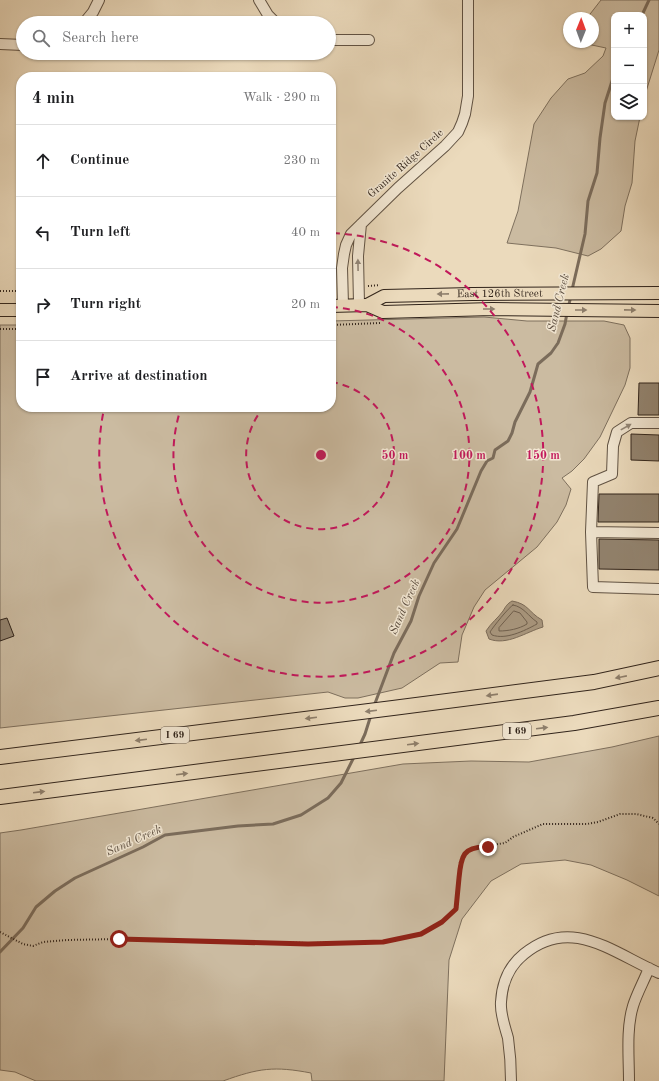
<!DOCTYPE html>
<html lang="en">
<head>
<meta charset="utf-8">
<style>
	:root { --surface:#fff; --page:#f2f2f2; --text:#202124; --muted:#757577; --line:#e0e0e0 }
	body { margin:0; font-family:"Old Standard TT",serif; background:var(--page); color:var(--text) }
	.controls { position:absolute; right:12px; top:12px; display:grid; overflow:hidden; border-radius:8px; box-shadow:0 1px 3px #0004 }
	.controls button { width:36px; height:36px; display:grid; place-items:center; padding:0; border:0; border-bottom:1px solid var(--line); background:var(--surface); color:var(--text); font:20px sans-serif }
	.compass { position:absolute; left:563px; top:12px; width:36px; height:36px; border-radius:50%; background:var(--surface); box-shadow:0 1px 3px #0004; rotate:1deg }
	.stop { position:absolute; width:12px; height:12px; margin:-9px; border:3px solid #8f2418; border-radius:50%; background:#fff }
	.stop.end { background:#8f2418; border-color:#fff; box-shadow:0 1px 4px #0008 }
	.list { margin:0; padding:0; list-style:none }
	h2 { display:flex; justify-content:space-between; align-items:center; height:52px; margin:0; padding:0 16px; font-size:17px }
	h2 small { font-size:13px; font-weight:400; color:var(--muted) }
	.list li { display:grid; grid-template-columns:26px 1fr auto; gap:12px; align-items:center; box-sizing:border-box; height:72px; padding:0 16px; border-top:1px solid var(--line) }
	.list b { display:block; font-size:15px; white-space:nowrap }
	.list em { font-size:13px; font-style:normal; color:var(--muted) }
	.icon { flex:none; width:22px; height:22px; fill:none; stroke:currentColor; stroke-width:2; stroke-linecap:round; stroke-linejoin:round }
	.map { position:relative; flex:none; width:659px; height:1081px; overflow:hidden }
	.search { position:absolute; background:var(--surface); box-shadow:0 1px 3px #0004; left:16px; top:16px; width:320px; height:44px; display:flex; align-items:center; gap:10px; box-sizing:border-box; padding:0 14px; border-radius:22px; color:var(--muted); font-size:15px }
	.panel { position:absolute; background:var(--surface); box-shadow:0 1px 3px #0004; left:16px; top:72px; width:320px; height:340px; border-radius:16px }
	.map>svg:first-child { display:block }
</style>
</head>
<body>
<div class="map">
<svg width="659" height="1081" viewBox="0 0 659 1081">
	<rect width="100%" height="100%" fill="#ebdabc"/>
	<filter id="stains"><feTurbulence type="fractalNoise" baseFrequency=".005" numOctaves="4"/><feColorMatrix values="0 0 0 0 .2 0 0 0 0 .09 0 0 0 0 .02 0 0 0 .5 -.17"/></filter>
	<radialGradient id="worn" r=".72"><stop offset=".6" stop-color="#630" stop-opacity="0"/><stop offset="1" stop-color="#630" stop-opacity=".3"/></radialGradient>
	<!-- green -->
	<path fill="#cbbba1" stroke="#7e705e" d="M601,0H659V50L644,98V15H614V117H640L635,141L632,183L625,206L621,231L601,249L588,256L556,248L507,243L518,211L534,124L551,98L568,79L585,73L603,56L606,48L587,44V42H593V18H587Z
		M484,317L527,321H604L624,325L630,338V368L625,385L600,437L584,459L572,471L562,478L571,489L566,505L557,522L537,547L485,590L474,607L462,635L458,662L440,663L402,688L358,698H345L328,692L0,728V325H21V407H331V321Z
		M659,736V896L627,880L591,865L565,860L521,864L491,881L462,919L449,960L444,1081H312L311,1073C274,1066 259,1068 223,1081H36L15,1072L0,1070V833L21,830L403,764L471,761L529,762L612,747Z"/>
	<!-- water -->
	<path fill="#ac9c85" stroke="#7b6c5b" d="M512,601C529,604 528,612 542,620L543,627C526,632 507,646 489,639L486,631C491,623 498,618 503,611C506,606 507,604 512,601Z"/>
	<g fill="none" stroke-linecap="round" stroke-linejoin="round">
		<!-- shore -->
		<path stroke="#6e6050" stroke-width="1" d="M513,605C524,607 528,616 537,622V624C524,631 506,640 492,635L490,632C493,627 509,607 513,605Z
			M514,611L520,613L527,622V624C519,629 508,631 499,631V628Z"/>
		<!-- stream -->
		<path stroke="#7b6c5b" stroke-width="3" d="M642,15L649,0
			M572,290L585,234L588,201L597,173L600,138L605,103L614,75
			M568,308L571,296
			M374,706L394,653L411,621L419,596L434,563L457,529L481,471L487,461L493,458L495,450L508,441L512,433L515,422L530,392L538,364L551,353L558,343L565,324L567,313
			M359,747L365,734L371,715
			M0,952L23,928L36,907L55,891L75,878L143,847L165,835L238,826L273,824L301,815L328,798L341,783L355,755"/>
	</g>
	<!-- building -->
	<path fill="#92836f" stroke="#31241b" d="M639,383H659V415H638Z
		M631,434L659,435V461L631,460Z
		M599,494H659V522H598Z
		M599,539L659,540V570L599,569Z
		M7,618L14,636L0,641V620Z"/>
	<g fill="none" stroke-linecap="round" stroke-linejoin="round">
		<!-- minor casing -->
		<g stroke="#605243" stroke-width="12">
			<path id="minor" d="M259,0L268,15L276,23
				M84,23L93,12L99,0
				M329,40H369
				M0,44L23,45
				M359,304L358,256L361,224
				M343,305L342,268L344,254L346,245L351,234L398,188L445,146L458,132L462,123L465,114L468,96V0
				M659,423H631L617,432L613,446L612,474L593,482L591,532L593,587L659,589
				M591,532L659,533
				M511,1081C511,1067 510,1052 508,1038C505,1027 500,1014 501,1002C502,984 509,966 524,954C571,915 613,953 659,973
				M629,1081C629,1057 626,1029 633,1006C637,993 644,981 649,968"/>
		</g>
		<!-- major casing -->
		<g stroke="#31241b" stroke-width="14">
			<g id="major">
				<path id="s1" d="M367,305L384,296L472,294L659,293"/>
				<path d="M331,306L367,305L383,312L492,309L659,311"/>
				<path d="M0,310H21"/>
			</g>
		</g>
		<!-- highway casing -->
		<g stroke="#31241b" stroke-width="16">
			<path id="highway" d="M0,757L393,708L594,682L659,668
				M0,797L574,723L659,708"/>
		</g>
		<!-- path -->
		<path stroke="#31241b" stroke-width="2" stroke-dasharray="1 2" stroke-linecap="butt" d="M368,286L380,285
			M0,291H21
			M331,325L380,323
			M0,329H21
			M0,932L23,944L33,946L43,942L67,940L119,939L308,943L383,942L421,934L442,922L457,909L460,861L465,854L472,848L505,843L513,837L543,824H587L598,822L620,814H636L653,818L659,824"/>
		<!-- minor -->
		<use href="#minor" stroke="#f2e7d3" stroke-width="10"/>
		<!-- major -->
		<use href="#major" stroke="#ebdabc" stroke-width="12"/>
		<!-- highway -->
		<use href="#highway" stroke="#ebdabc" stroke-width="14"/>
	</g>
	<!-- one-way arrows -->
	<defs><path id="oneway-solid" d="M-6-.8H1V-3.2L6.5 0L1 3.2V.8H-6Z"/></defs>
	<g fill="#928677">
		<use href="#oneway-solid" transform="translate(358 265) rotate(-91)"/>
		<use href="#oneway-solid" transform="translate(626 427) rotate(-29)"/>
	</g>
	<g fill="#8e7f6c">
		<use href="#oneway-solid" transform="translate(443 294) rotate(179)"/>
		<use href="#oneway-solid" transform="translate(489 309)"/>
		<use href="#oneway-solid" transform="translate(581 310)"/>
		<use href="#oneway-solid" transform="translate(630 310) rotate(1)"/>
		<use href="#oneway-solid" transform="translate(621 677) rotate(169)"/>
		<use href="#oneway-solid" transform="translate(492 695) rotate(172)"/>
		<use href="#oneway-solid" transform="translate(371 711) rotate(173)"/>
		<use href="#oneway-solid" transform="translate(311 718) rotate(173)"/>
		<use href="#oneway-solid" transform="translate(542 728) rotate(-7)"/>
		<use href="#oneway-solid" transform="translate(141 740) rotate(173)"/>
		<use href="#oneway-solid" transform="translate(413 744) rotate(-7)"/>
		<use href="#oneway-solid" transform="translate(182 774) rotate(-7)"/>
		<use href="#oneway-solid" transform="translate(39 792) rotate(-7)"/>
	</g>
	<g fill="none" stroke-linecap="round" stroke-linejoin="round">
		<!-- route -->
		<path stroke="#8f2418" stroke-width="5" d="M119,939L308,944L383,942L421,934L442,922L456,909C457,899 458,888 459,878C461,856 463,846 488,847"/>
	</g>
	<!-- distance rings -->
	<g fill="none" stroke="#c2185b" stroke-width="2" stroke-dasharray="7 5">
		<path d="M331 382A74 74 0 1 1 264 407"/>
		<path d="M331 307A148 148 0 1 1 181 408"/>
		<path d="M333 233A222 222 0 1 1 104 409"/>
	</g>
	<g text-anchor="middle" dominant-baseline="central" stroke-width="3" stroke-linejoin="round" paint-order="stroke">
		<!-- shield labels -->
		<g fill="#f2e7d3" stroke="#6b5e52" stroke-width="1">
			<rect x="503" y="723" width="28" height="16" rx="3"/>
			<rect x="161" y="727" width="28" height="16" rx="3"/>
		</g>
		<g font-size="10" font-weight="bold" fill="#31241b">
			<text x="517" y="731">I 69</text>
			<text x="175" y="735">I 69</text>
		</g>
		<!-- street labels -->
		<g font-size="11" fill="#31241b" stroke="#f2e7d3">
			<text transform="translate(406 164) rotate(-42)">Granite Ridge Circle</text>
			<text stroke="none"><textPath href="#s1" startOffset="135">East 126th Street</textPath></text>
		</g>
		<!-- water labels -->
		<g font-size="12" font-style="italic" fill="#5c4e40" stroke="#f2e7d3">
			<text transform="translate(559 303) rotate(-76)">Sand Creek</text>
			<text transform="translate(405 607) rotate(-66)">Sand Creek</text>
			<text transform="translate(134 841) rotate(-24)">Sand Creek</text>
		</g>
	</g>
	<circle cx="321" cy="455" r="6" fill="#c2185b" stroke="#f2e7d3" stroke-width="2"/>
	<g font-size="12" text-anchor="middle" font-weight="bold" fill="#c2185b" stroke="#f2e7d3" stroke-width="3" stroke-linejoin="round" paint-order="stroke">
		<text x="395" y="459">50 m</text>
		<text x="469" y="459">100 m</text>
		<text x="543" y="459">150 m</text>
	</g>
	<rect width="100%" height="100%" filter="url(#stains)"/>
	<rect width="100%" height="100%" fill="url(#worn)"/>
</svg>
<div class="controls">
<button>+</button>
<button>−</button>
<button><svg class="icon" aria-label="layers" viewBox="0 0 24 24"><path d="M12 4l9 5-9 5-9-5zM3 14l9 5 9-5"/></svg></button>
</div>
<svg class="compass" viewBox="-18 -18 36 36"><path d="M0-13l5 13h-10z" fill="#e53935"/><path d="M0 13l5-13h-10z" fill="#757577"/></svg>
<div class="stop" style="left:119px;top:939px"></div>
<div class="stop end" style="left:488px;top:847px"></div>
<div class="search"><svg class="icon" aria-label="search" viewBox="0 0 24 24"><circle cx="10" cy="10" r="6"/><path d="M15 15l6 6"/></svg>Search here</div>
<section class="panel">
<h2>4 min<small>Walk · 290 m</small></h2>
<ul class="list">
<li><svg class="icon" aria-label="ahead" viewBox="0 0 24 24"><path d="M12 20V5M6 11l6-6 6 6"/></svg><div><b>Continue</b></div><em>230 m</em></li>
<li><svg class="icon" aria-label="left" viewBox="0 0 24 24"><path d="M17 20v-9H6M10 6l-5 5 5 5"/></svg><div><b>Turn left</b></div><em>40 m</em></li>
<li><svg class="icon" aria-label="right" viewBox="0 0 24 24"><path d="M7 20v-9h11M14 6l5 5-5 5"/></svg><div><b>Turn right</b></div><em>20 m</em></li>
<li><svg class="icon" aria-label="arrive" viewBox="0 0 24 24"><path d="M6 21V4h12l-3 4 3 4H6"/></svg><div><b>Arrive at destination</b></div></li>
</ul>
</section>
</div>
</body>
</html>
